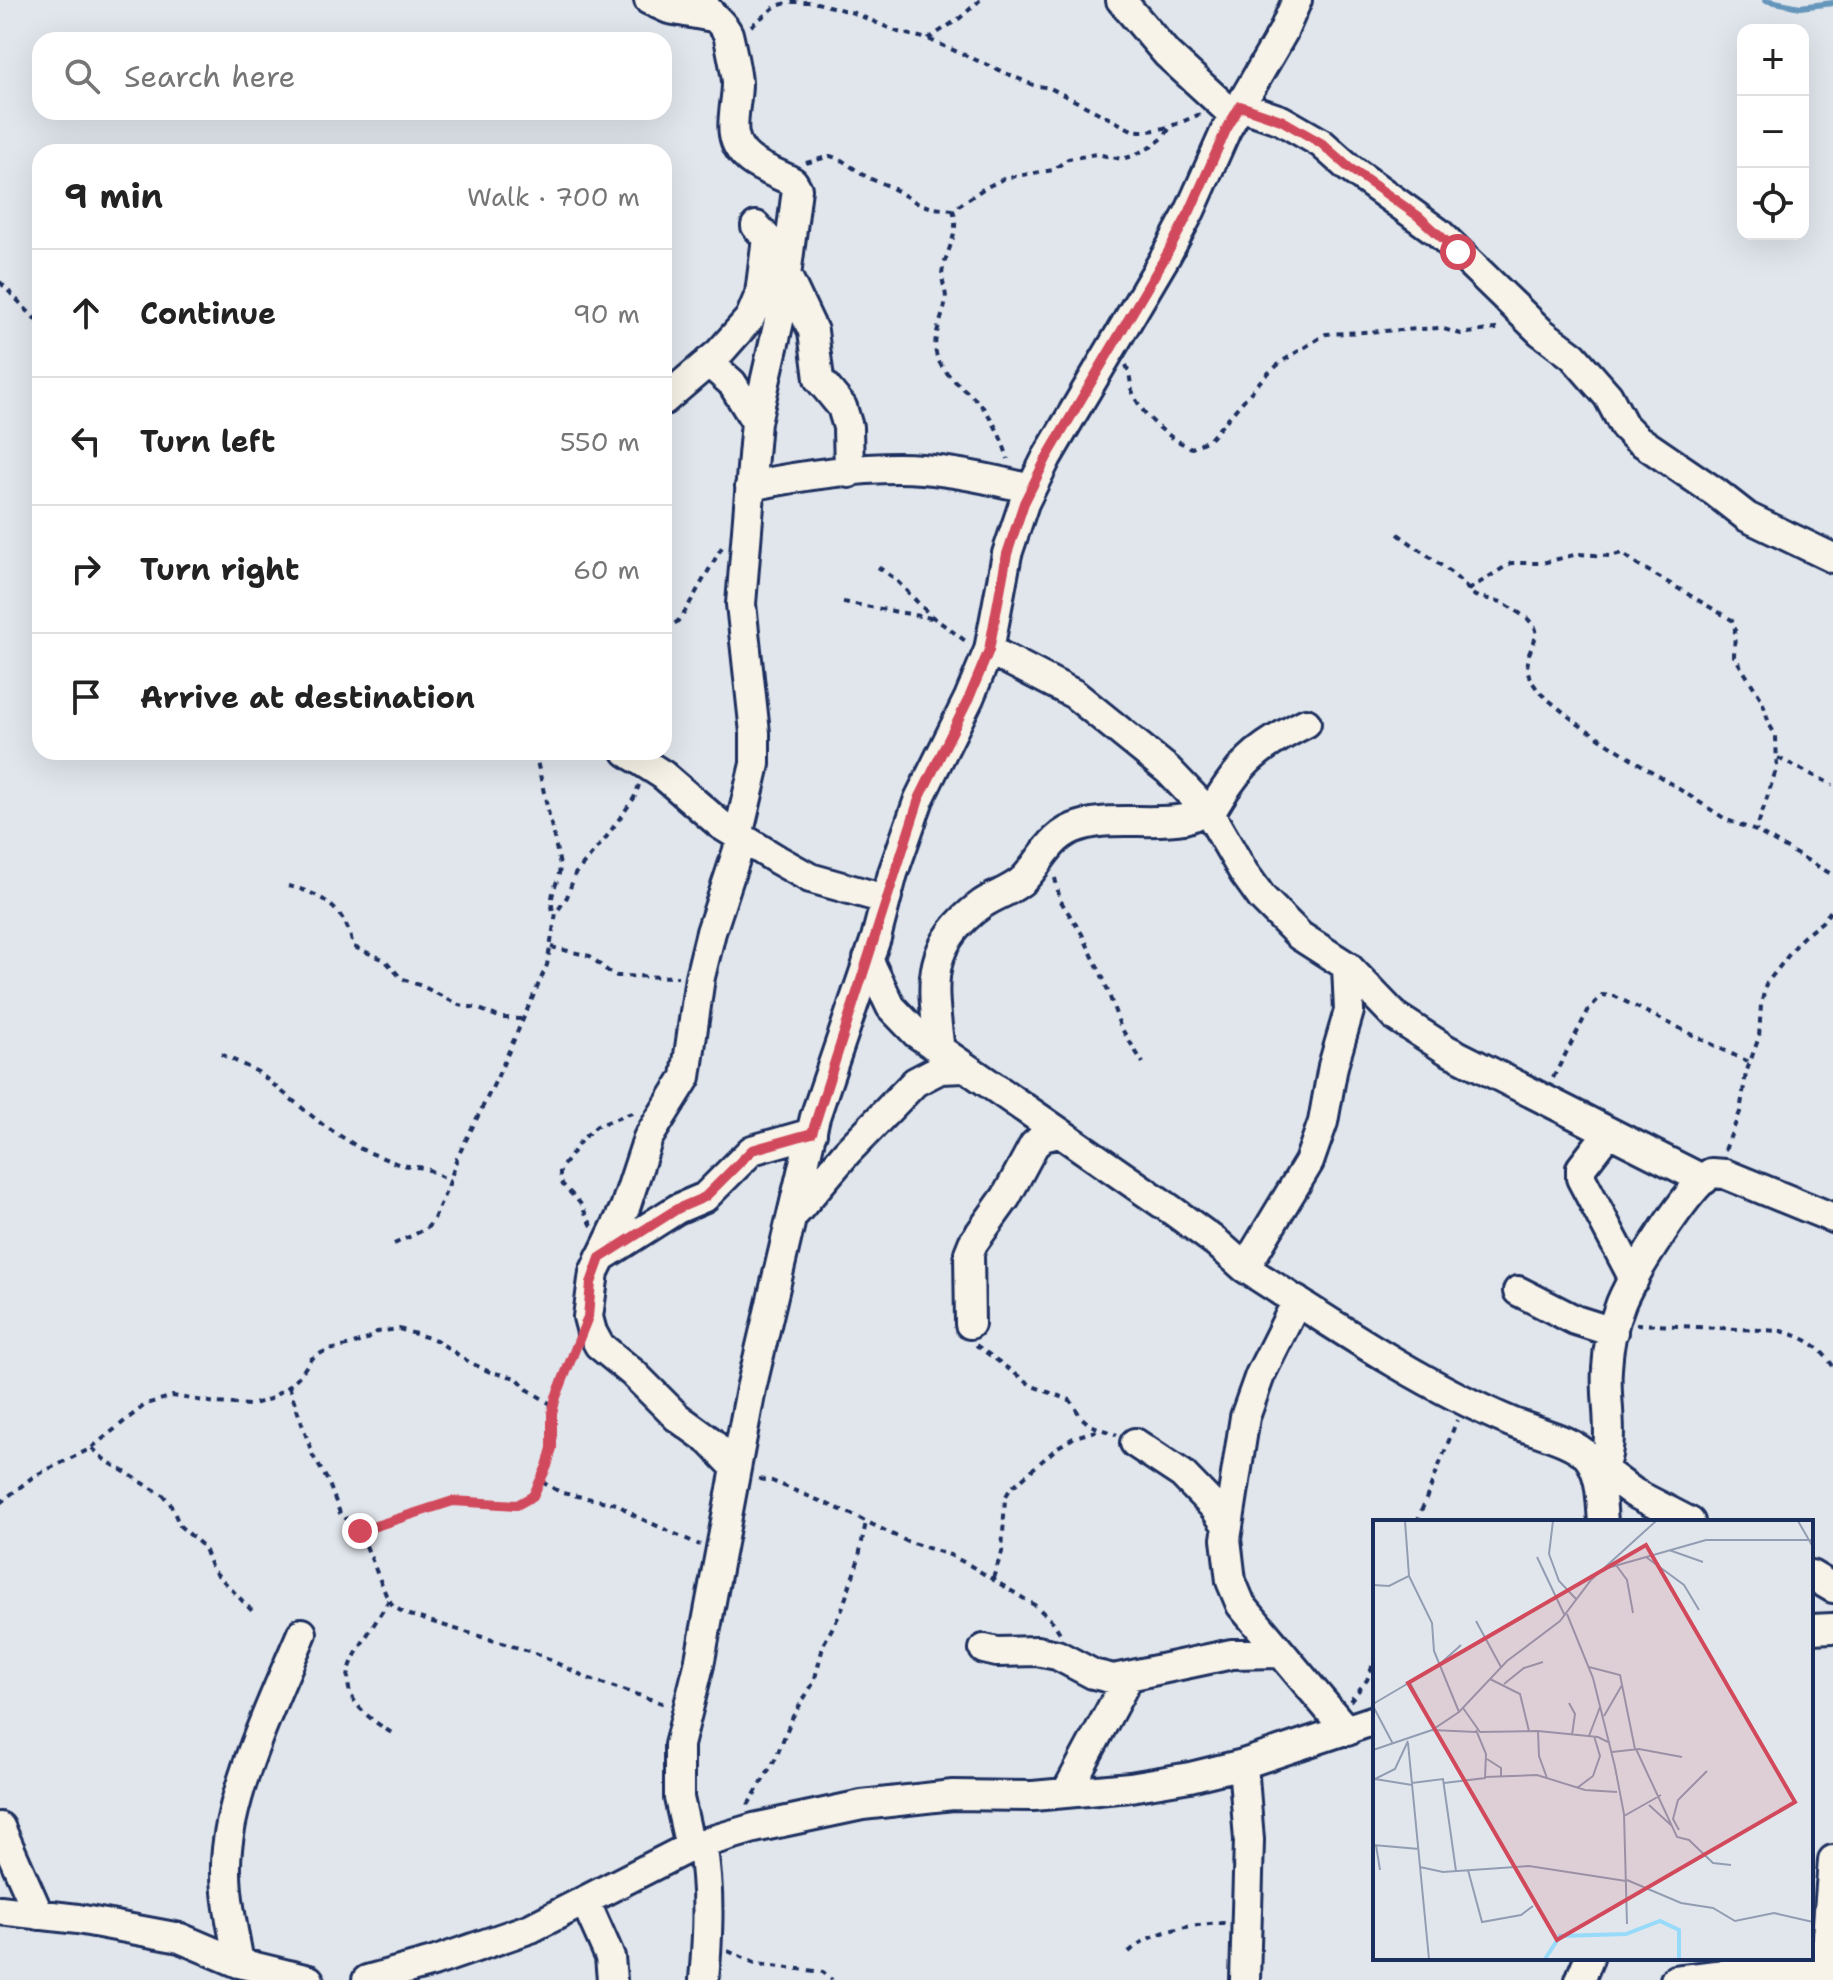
<!DOCTYPE html>
<html lang="en">
<head>
<meta charset="utf-8">
<style>
	:root { --surface:#fff; --page:#f2f2f2; --text:#222; --muted:#767676; --line:#e0e0e0 }
	body { margin:0; font-family:"Shantell Sans",sans-serif; background:var(--page); color:var(--text) }
	.controls { position:absolute; right:24px; top:24px; display:grid; overflow:hidden; border-radius:16px; box-shadow:0 8px 32px #0002 }
	.controls button { width:72px; height:72px; display:grid; place-items:center; padding:0; border:0; border-bottom:2px solid var(--line); background:var(--surface); color:var(--text); font:40px sans-serif }
	.stop { position:absolute; width:24px; height:24px; margin:-18px; border:6px solid #d1495b; border-radius:50%; background:#fff }
	.stop.end { background:#d1495b; border-color:#fff; box-shadow:0 2px 8px #0008 }
	.list { margin:0; padding:0; list-style:none }
	h2 { display:flex; justify-content:space-between; align-items:center; height:104px; margin:0; padding:0 32px; font-size:34px }
	h2 small { font-size:26px; font-weight:400; color:var(--muted) }
	.list li { display:grid; grid-template-columns:52px 1fr auto; gap:24px; align-items:center; box-sizing:border-box; height:128px; padding:0 32px; border-top:2px solid var(--line) }
	.list b { display:block; font-size:30px; white-space:nowrap }
	.list em { font-size:26px; font-style:normal; color:var(--muted) }
	.icon { flex:none; width:44px; height:44px; fill:none; stroke:currentColor; stroke-width:2; stroke-linecap:round; stroke-linejoin:round }
	.map { position:relative; flex:none; width:1833px; height:1980px; overflow:hidden }
	.search { position:absolute; background:var(--surface); box-shadow:0 8px 32px #0002; left:32px; top:32px; width:640px; height:88px; display:flex; align-items:center; gap:20px; box-sizing:border-box; padding:0 28px; border-radius:24px; color:var(--muted); font-size:30px }
	.panel { position:absolute; background:var(--surface); box-shadow:0 8px 32px #0002; left:32px; top:144px; width:640px; height:616px; border-radius:24px }
	.map>svg:first-child { display:block }
</style>
</head>
<body>
<div class="map">
<svg width="1833" height="1980" viewBox="0 0 1833 1980">
	<rect width="100%" height="100%" fill="#e1e6ec"/>
	<filter id="ink" filterUnits="userSpaceOnUse"><feTurbulence type="fractalNoise" baseFrequency=".0125" numOctaves="2"/><feDisplacementMap in="SourceGraphic" scale="16" xChannelSelector="R" yChannelSelector="G"/><feConvolveMatrix kernelMatrix="1 2 1 2 8 2 1 2 1" color-interpolation-filters="sRGB"/></filter>
	<g filter="url(#ink)">
		<g fill="none" stroke-linecap="round" stroke-linejoin="round">
			<!-- stream -->
			<path stroke="#6596bb" stroke-width="6" d="M1765,0L1800,7L1833,3"/>
			<!-- minor casing -->
			<g stroke="#1b2f5e" stroke-width="34">
				<path id="minor" d="M649,0L669,9L713,17
					M702,0C707,15 722,20 728,34C730,42 737,76 737,83C737,111 723,138 749,159C761,169 779,174 793,182L797,189L782,308L756,422L753,456L741,604L755,733V764L738,836
					M1121,0L1167,54L1228,110
					M1240,106L1281,120L1321,143L1348,167L1439,233L1541,332L1573,356L1608,396L1624,426L1636,438L1715,492L1747,517L1833,558
					M786,274L813,331L819,379L842,407L848,427L849,473
					M708,362L732,383L756,422
					M664,400L719,353L750,318L760,294L767,238L756,226
					M750,486C800,476 872,465 922,469C959,472 995,480 1031,489
					M989,650L1074,694L1168,770L1210,814L1244,873L1262,898L1300,936L1347,966L1396,1017L1447,1050L1704,1180
					M627,752L663,775L721,825L778,860L810,878L885,899
					M1210,814C1238,765 1255,748 1306,723
					M868,959L891,1007L916,1033L1173,1211L1217,1243L1245,1268C1328,1321 1420,1384 1511,1422C1532,1431 1574,1440 1588,1457C1602,1475 1601,1501 1603,1522
					M940,1052C933,988 922,947 982,904C995,895 1013,890 1024,879C1043,859 1051,834 1080,826C1114,816 1150,825 1184,819C1192,817 1200,813 1207,810
					M1608,1133L1581,1168V1178L1634,1279
					M796,1212L847,1152L915,1082L940,1069L965,1068
					M600,1258L677,1209L705,1197L752,1150L812,1133
					M1245,1268L1309,1162L1323,1122L1333,1066L1349,1011L1347,966
					M1518,1291L1575,1320L1613,1332
					M1297,1301L1260,1375L1245,1417L1226,1539L1231,1581L1241,1605L1347,1731
					M970,1324L969,1253L973,1243L1006,1197L1034,1145L1043,1137L1059,1133
					M1135,1443L1182,1474L1214,1507L1228,1527
					M736,1468L710,1441L677,1417L633,1373L599,1345L592,1332L588,1317L594,1272L625,1208L648,1138L686,1077L700,977L711,932L742,838
					M1603,1470L1634,1493L1690,1522
					M1598,1478C1618,1446 1604,1405 1607,1369C1608,1347 1613,1323 1621,1303C1633,1274 1687,1189 1711,1173L1725,1174L1833,1218
					M1811,1575L1833,1588
					M1811,1629L1833,1628
					M984,1649L997,1652L1037,1651L1057,1655L1093,1674L1114,1679L1232,1654L1281,1653
					M1243,1764L1249,1840L1245,1980
					M1066,1793L1129,1676
					M0,1827L39,1915
					M702,1844C710,1891 708,1933 704,1980
					M690,1847L679,1798V1745L699,1665L751,1389L815,1117L876,938L893,873L919,799L969,698L989,650L1007,554L1024,503L1047,457L1167,254L1190,211L1226,130L1283,32L1297,0
					M585,1901L610,1957L612,1980
					M0,1910L78,1919L180,1938L239,1963L309,1980
					M239,1963C234,1933 226,1903 226,1872C224,1801 274,1699 302,1633
					M1821,1973L1826,1948L1833,1860
					M367,1980L433,1962L531,1928L690,1847L754,1828L862,1805L953,1795L1033,1796L1130,1787L1190,1777L1243,1764L1375,1720
					M1580,1980L1589,1958
					M1675,1980C1710,1976 1806,1961 1833,1980"/>
			</g>
			<!-- path -->
			<path stroke="#1b2f5e" stroke-width="4" stroke-dasharray="6 6" stroke-linecap="butt" d="M751,26L776,6L791,2H813L854,13L898,32L928,39L1033,85L1050,88L1132,130C1157,134 1177,124 1200,114
				M928,39L960,18L980,0
				M806,163L830,156L840,159L868,178L889,186L917,203L933,208L953,210L983,189L1005,178L1053,170L1068,159L1096,154L1122,159L1132,156L1151,147L1163,138L1169,129
				M953,210C960,231 948,248 943,268C940,280 946,288 946,299C944,317 932,335 936,353C940,374 967,389 980,404C993,418 1003,441 1008,459
				M0,282L40,324
				M1126,365C1130,373 1130,381 1132,390C1140,415 1169,439 1192,448L1210,439L1264,377L1281,362L1326,334L1440,328L1461,334L1502,328
				M1398,534L1453,574L1475,596L1502,602L1527,618L1535,627L1537,634L1529,654L1527,668L1530,679L1540,693L1578,724L1727,820L1756,831L1833,875
				M878,567L894,578L930,615L967,642
				M1468,590L1511,563H1542L1578,554L1610,556L1622,553L1640,566L1732,620L1735,629L1734,656L1762,700L1769,724L1776,736L1777,767L1756,831
				M843,602L931,618
				M664,629L677,622L683,615L722,547
				M535,752L560,865C559,887 547,892 554,915
				M1778,758L1833,785
				M1055,878L1060,900L1082,934L1104,980L1120,1026L1143,1063
				M288,886C313,891 337,903 348,929C351,935 351,941 354,947L385,960L401,978L424,987L459,1005L477,1008L501,1018L523,1019
				M551,947L590,956L609,972L617,976L678,977
				M221,1054L258,1072L323,1125L361,1149L400,1165L425,1168L450,1181
				M1553,1078L1589,1009L1602,995L1614,996L1748,1062
				M1725,1150L1740,1112L1746,1073L1759,1037L1761,1005L1766,984L1802,938L1822,922L1833,908
				M592,1226L580,1203L563,1185L560,1179V1170L582,1139L597,1126L637,1111
				M394,1244L426,1229L433,1221L449,1184L457,1158L497,1078L547,965L556,913L567,897L575,874L605,839L634,798L639,785
				M1636,1324L1781,1331C1807,1338 1818,1345 1833,1366
				M976,1345L1032,1386L1070,1400L1081,1417L1090,1425L1117,1435
				M289,1386L313,1456L328,1481L340,1513L360,1531L386,1595L393,1606L406,1614L535,1653L590,1679L665,1704
				M92,1448L105,1460L163,1495L170,1503L180,1526L203,1546L212,1569L256,1615
				M759,1479L772,1481L851,1514L906,1541L950,1555L971,1566L1036,1606L1053,1622L1060,1633
				M542,1482L562,1493L617,1504L635,1516L700,1545
				M0,1503L34,1476L90,1449L146,1404L173,1396L216,1403L250,1405L270,1399L289,1386L301,1374L311,1359L325,1351L351,1345L367,1339L377,1332L391,1330L399,1329L436,1340L469,1362L490,1372L517,1378L527,1389L554,1406
				M1417,1522L1457,1420
				M360,1531L453,1501L517,1505L533,1496L547,1466L552,1448V1413L556,1397L575,1348
				M993,1578L1002,1552L1005,1498L1010,1489L1058,1447L1075,1437L1099,1430
				M389,1600C354,1661 315,1687 395,1735
				M1350,1701L1367,1680L1375,1659
				M748,1805L775,1760L792,1718L814,1682L824,1643L841,1612L858,1561L866,1522
				M728,1951L757,1964L823,1972L832,1980
				M1129,1952C1151,1930 1195,1924 1225,1923"/>
			<!-- minor -->
			<use href="#minor" stroke="#f7f3e8" stroke-width="28"/>
		</g>
	</g>
	<g fill="none" stroke-linecap="round" stroke-linejoin="round" filter="url(#ink)">
		<!-- route -->
		<path stroke="#d1495b" stroke-width="10" d="M360,1531L453,1501L517,1505L533,1496L547,1466L552,1448V1413L556,1397L588,1317L591,1283L600,1258L677,1209L705,1197L752,1150L812,1133L919,799L969,698L989,650L1007,554L1024,503L1047,457L1167,254L1190,211L1226,130L1240,106L1281,120L1321,143L1348,167L1418,216L1458,252"/>
	</g>
	<!-- overview -->
	<g transform="translate(1373 1520)">
		<rect width="440" height="440" fill="#e1e6ec"/>
		<path fill="none" stroke="#97daf9" stroke-width="4" d="M172,439L187,416L253,414L287,401L306,410V439"/>
		<path fill="none" stroke="#929db3" stroke-width="2" d="M180,1L176,34L186,61L203,79M425,1L440,27M296,30L330,42M164,37L192,96M273,37L311,65L326,90M243,45L254,60L260,93M231,49L333,20H438M36,56L59,103L61,131L86,192M0,65L16,66L36,56L32,1M194,94L220,158L242,247L251,294L254,404M103,101L128,147M68,143L88,125M216,147L247,155L262,229M117,159L147,174L156,211M37,163L61,209M131,164L151,148L170,142M196,183L202,194L199,215M0,184L68,144M0,186L20,224M90,188L107,212L165,211L225,217L237,223M231,196L249,165M59,210L103,212M165,211L166,236L174,258M216,216L227,187M35,223L56,439M263,229L304,317L316,320L340,343L358,345M0,230L59,210L86,192L134,141L187,101L218,60L283,1M239,232L266,229L309,237M114,239L128,248V256M112,257L164,255L212,270L244,272M2,259L39,265M0,260L22,249L35,221M39,263L70,259L83,351M71,263L112,258L113,234L103,210M204,268L220,256L227,236L221,216M276,285L299,306M251,296L288,275M306,310L300,299L305,280L334,251M0,325L46,329M3,325L7,350M47,347L70,352L156,346L253,361M95,350L109,402L148,395L160,386M254,360L308,383L340,388L362,401L401,393L440,402"/>
		<path fill="#d1495b" fill-opacity="0.15" stroke="#d1495b" stroke-width="4" d="M273,25L422,282L184,420L35,163Z"/>
		<rect width="440" height="440" fill="none" stroke="#1b2f5e" stroke-width="4"/>
	</g>
</svg>
<div class="controls">
<button>+</button>
<button>−</button>
<button><svg class="icon" aria-label="locate" viewBox="0 0 24 24"><circle cx="12" cy="12" r="6"/><path d="M12 2v4M12 18v4M2 12h4M18 12h4"/></svg></button>
</div>
<div class="stop" style="left:1458px;top:252px"></div>
<div class="stop end" style="left:360px;top:1531px"></div>
<div class="search"><svg class="icon" aria-label="search" viewBox="0 0 24 24"><circle cx="10" cy="10" r="6"/><path d="M15 15l6 6"/></svg>Search here</div>
<section class="panel">
<h2>9 min<small>Walk · 700 m</small></h2>
<ul class="list">
<li><svg class="icon" aria-label="ahead" viewBox="0 0 24 24"><path d="M12 20V5M6 11l6-6 6 6"/></svg><div><b>Continue</b></div><em>90 m</em></li>
<li><svg class="icon" aria-label="left" viewBox="0 0 24 24"><path d="M17 20v-9H6M10 6l-5 5 5 5"/></svg><div><b>Turn left</b></div><em>550 m</em></li>
<li><svg class="icon" aria-label="right" viewBox="0 0 24 24"><path d="M7 20v-9h11M14 6l5 5-5 5"/></svg><div><b>Turn right</b></div><em>60 m</em></li>
<li><svg class="icon" aria-label="arrive" viewBox="0 0 24 24"><path d="M6 21V4h12l-3 4 3 4H6"/></svg><div><b>Arrive at destination</b></div></li>
</ul>
</section>
</div>
</body>
</html>
